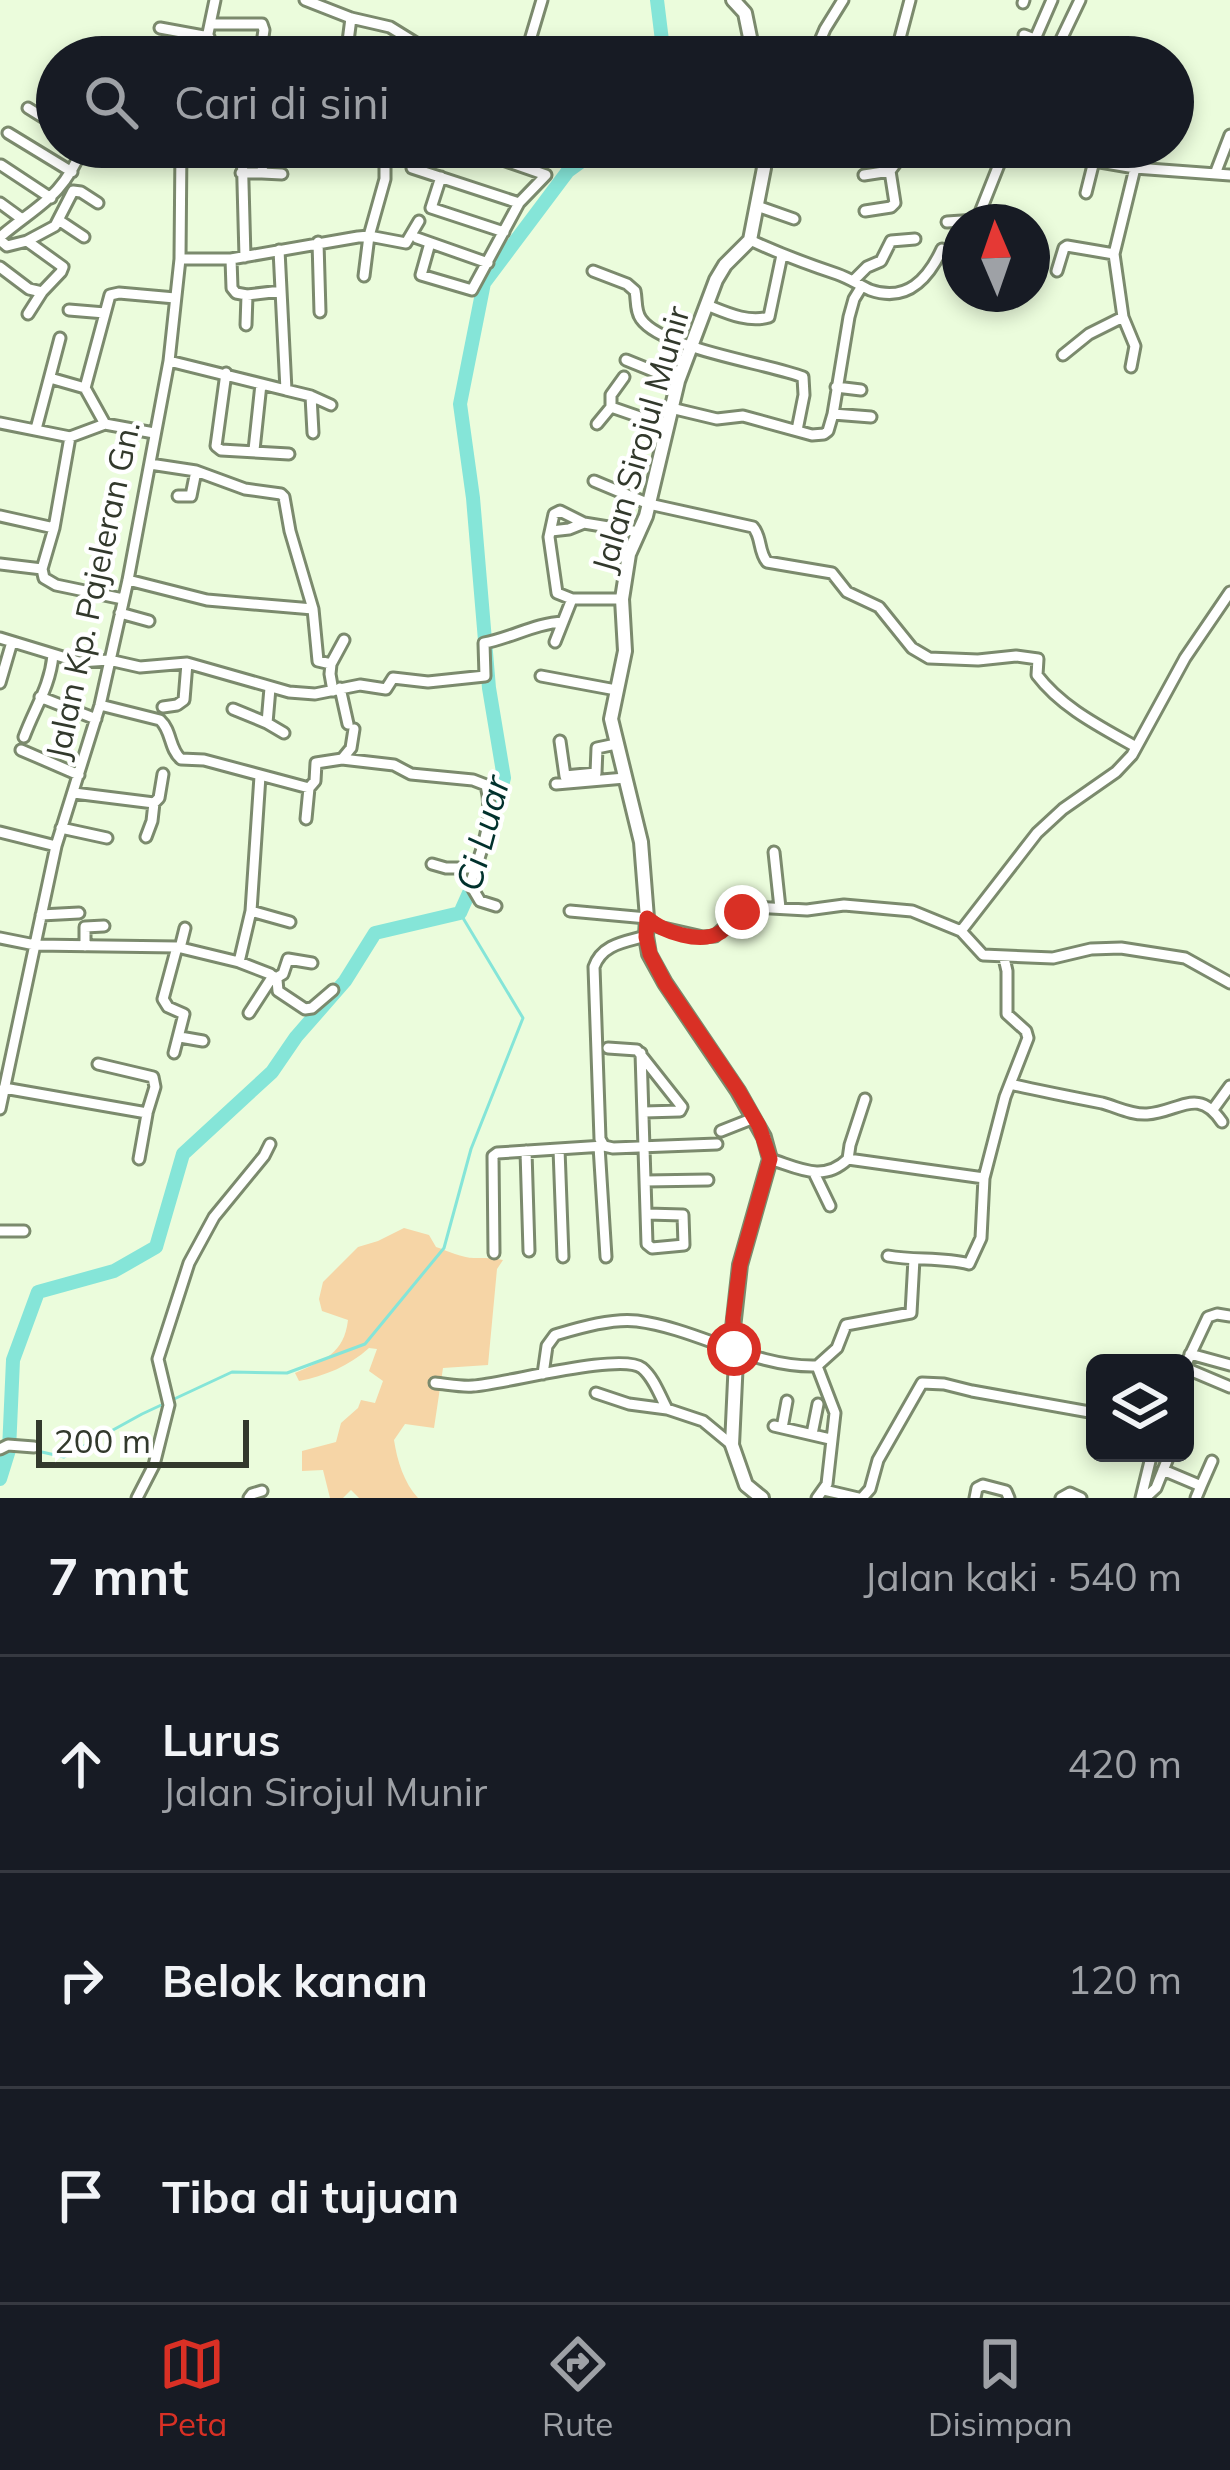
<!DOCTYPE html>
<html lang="id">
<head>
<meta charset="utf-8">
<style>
	:root { --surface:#171b24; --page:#242831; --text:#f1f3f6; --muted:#9ea1a6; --line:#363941; --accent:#d93025 }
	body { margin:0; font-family:Mulish,sans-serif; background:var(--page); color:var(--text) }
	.controls { position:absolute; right:36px; bottom:36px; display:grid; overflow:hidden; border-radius:18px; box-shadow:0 6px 18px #0003 }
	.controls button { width:108px; height:108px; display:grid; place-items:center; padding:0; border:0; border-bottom:3px solid var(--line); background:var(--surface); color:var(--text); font:60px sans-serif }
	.compass { position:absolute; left:942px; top:204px; width:108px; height:108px; border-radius:50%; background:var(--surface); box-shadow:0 6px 18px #0003; rotate:358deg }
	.scale { position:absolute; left:36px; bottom:30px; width:213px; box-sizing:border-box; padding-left:12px; border:6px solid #32392c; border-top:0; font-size:33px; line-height:42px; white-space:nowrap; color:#32392c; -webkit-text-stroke:9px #fff; paint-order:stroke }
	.stop { position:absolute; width:36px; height:36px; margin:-27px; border:9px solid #d93025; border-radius:50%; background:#fff }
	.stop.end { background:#d93025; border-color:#fff; box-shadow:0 3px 12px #0008 }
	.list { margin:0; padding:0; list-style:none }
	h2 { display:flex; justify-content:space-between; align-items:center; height:156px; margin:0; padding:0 48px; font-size:51px }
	h2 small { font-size:39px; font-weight:400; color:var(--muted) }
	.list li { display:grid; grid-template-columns:78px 1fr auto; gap:36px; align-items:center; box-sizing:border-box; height:216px; padding:0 48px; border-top:3px solid var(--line) }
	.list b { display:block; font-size:45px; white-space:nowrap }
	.list p { margin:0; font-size:39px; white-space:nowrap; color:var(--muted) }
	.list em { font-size:39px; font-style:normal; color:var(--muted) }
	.icon { flex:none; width:66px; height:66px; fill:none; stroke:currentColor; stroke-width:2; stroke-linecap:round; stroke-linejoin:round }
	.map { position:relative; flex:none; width:1230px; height:1498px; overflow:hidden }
	.search { position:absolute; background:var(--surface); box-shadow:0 6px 18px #0003; left:36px; right:36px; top:36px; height:132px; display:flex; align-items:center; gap:30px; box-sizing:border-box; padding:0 42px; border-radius:66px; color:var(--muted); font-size:45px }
	.sheet { height:804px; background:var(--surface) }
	nav { display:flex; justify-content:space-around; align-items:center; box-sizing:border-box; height:168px; border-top:3px solid var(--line); background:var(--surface); font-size:33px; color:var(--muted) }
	nav a { display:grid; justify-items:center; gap:6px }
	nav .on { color:var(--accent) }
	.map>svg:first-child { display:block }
</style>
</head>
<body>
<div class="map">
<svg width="1230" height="1498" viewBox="0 0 1230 1498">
	<rect width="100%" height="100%" fill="#ebfcdc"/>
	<!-- green -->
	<path fill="#f6d5a6" d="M404,1228L429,1235L436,1247C448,1251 462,1258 474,1258C485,1258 492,1258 503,1260L497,1269L488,1365L443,1368L434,1428L405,1424L394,1440C397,1460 404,1483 418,1498H359L351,1490L343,1498H330L323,1470L302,1471V1451L336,1442L341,1423L358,1408L361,1400L375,1403L383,1381L369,1371L377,1349L369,1348C349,1366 325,1376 299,1381L295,1373C324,1360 344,1354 348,1320L322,1311L319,1299L323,1282L358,1247L378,1241Z"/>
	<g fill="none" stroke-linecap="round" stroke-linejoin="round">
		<!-- stream -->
		<path stroke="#85e5d8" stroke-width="3" d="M33,1450L64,1457L142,1414L232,1372L287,1373L365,1344L444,1248L471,1149L523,1018L460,913"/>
		<!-- river -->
		<path stroke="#85e5d8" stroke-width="14" d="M657,0L664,57
			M488,836L504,778L489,688L473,498L460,404L484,283L568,171L601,147
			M0,1479L9,1450L13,1360L38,1292L114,1271L156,1247L183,1154L272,1072L296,1037L345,981L375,933L460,913L477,875"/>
		<!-- street casing -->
		<g stroke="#7b8a6d" stroke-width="15">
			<path id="street" d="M305,0L351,18L390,27L424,48
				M1023,3L1024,0
				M211,24H262L264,30L260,57
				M160,28L209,37
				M1024,35L1057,48
				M1035,39L1052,0
				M203,57L215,0
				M346,57L351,18
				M525,57L542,0
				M813,57L825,29L843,0
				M895,57L910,0
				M1075,57L1057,48L1080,0
				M48,82L57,88
				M28,108L57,126
				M8,133L72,172
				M242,147L245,257
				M457,147L494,157
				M1012,147L1135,168L1230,175
				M1,165L51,198
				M412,168L519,203
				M241,173H262L264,147
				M262,173L282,174
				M1215,174L1230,135
				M864,175L890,171
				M441,177L431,208L504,232
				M1086,193L1094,161
				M0,203L22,219
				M757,206L794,219
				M865,211L891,207L895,203L890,171L896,163L895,147
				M60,221L84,237
				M947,222L977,220L1006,147
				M0,237C39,204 62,198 83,147
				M417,238L488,263
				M0,240L7,246L27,241L55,226L73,191L81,192L98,203
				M750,240C778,253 807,264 837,274C849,278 859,285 870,290C907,303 928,279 942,249
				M27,241L63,267L61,272L42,292L28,314
				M318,242L320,312
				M430,243L421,275L472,290L519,203L546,175L494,157L497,147
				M279,250L286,390L311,396L331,405
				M180,259H231L358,237L369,236L406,243L419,221
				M231,259L232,288L236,293L247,295L281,291
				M0,267L29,289L42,292
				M593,271L627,284L635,291C637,300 635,311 641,319C662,349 767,363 803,377L804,395L797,430
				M1057,271L1064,248L1067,246L1114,254
				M364,276L369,236L385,179V147
				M854,280L867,267L881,261L891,241L915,239
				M707,305C727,313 748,323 769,317L782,255
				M69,310L105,313
				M246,325L247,295
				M1063,355L1089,334L1123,317
				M626,360L678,381
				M169,361L286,390
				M1131,367L1135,346L1123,317L1114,254L1135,168
				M226,373L216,446L221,450L289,454
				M624,377L611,395V407L666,426
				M50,378L85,388
				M836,387L861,390
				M311,396L313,433
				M671,408L717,419L743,416L812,435L824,434L828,431L833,414L849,317L854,299L862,286
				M833,414L871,417
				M0,423L70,437L105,424L154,433
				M105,424L85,388L110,295L119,293L175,298
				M597,424L611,407
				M36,429L60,338
				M70,437L54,528L42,569L44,578L56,585L123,599
				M254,450L261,384
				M150,464L196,471L245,489L281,494L284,497L290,531L313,609L318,661L331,664L330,674L333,691
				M594,481L649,504L753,527C762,537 758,551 767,562L832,573L847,592L879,607L912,648L929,658L978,660L1016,656L1038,659L1037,675C1062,708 1101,727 1136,747
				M178,496H191L196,471
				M0,516L54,528
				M551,531L569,529L584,523
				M0,564L42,569
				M128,580L207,600L313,609
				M622,599H572L557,593L549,537L554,514L560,511L584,523L639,532
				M120,613L149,621
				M0,638L79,662L109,660L140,667L187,663L289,692L315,694L360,685L386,689L393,678L428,682L485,676L484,643C511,638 536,623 563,622
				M555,642L572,599
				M331,664L344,640
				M541,676L616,690
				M0,683L12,642
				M340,688L348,724
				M40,697L96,719
				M100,705L160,720C172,731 169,749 181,759L204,760L309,788L315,781L316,763L342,759L351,748L354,729
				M163,707L177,705L184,700L187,663
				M233,709L267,723L270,688
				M267,723L284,733
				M24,737C35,707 50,687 53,655
				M560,741L565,776L596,773L597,748L616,744
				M21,750L79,775
				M342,759L394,765L411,774L473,780L486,785C495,819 481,853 470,884L480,901L496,906
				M556,784L625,778
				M74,793L154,803L159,798L163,774
				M306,819L309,788
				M61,828L107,838
				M0,832L56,846
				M146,837L152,821L154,803
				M774,852L780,908
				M432,864L446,868H477
				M251,911L290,922
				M570,911L647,918L659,927L703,937L715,936L737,915L755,907L807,910L844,905L912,911L961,931L983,955L1053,958L1091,949L1121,948L1185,958L1230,983
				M41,915L79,913
				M961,931L1037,833L1063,809L1116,772L1132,755L1185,658L1230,592
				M646,936C625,942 602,944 594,967L600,1139L604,1146L613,1148L717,1144
				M0,938L35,945L177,947L239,962L270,974L277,980L278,991L305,1009L312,1008L333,990
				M85,946V927L104,926
				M180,948L185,928
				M239,962L251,911L260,776
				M276,978L283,974L288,959L312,963
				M249,1013L273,976
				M180,1037L203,1041
				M608,1048L637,1050L682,1107L680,1111L644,1112
				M174,1053L184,1014L168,1007L163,999L177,947
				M641,1053L647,1244L652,1248L684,1245L683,1215L647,1214
				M1010,1084C1040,1091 1071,1097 1102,1103C1117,1107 1131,1115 1147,1114C1179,1112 1198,1086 1222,1122
				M4,1088L147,1113L155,1087L153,1077L98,1064
				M1214,1108L1230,1086
				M0,1109L56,846L100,705L128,580L169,361L180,259L181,147
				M721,1131L754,1118
				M599,1146L606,1257
				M559,1149L563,1257
				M526,1151L529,1251
				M139,1159L147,1114
				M770,1159C799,1168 823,1183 848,1159L984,1178
				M848,1159L850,1145L865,1099
				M815,1175L830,1206
				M645,1181L708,1180
				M0,1231H24
				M494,1253L493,1156L497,1153L604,1146
				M888,1256C915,1261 942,1257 969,1264L981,1238L984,1178L1005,1097L1028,1038L1026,1031L1007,1014V971L1004,958
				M1190,1354L1230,1365
				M1185,1366L1208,1317L1217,1314L1230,1316
				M1185,1368L1230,1387
				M543,1374L547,1346L555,1335C579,1328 612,1318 637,1321C699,1329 754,1368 817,1366L837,1348L846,1325L911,1313L914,1259
				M435,1383C447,1384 460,1387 473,1386C505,1384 621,1352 642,1368C654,1378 660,1396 667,1409L703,1421L732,1445
				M596,1393L629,1404L667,1409
				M774,1426L830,1439
				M782,1428L787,1401
				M812,1434L818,1404
				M0,1449L8,1445L34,1447
				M1163,1470L1201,1486L1196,1498
				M1201,1486L1212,1461
				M824,1490L858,1498
				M137,1498L154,1465L169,1405L158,1359L189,1263L214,1217L264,1156L270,1144
				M249,1498L252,1494L262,1491
				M817,1498L827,1484L835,1413L817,1366
				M862,1498L870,1489L878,1460L922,1383L944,1384L972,1391L1095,1413
				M975,1498L977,1488L983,1485L1006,1491L1009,1498
				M1061,1498L1070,1493L1081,1498
				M1141,1498L1152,1453
				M1145,1498L1156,1488L1170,1453"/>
		</g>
		<!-- secondary casing -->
		<g stroke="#7b8a6d" stroke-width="18">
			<path id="secondary" d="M733,0L745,13L754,57
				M757,147L764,168L750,240L725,265L716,280L678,381L646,516L629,554L622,599L625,651L611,719L641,842L647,918L646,936L649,954L665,983L738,1091L764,1137L770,1159L740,1265L732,1337L736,1359L732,1445L746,1485L762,1498"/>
		</g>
		<!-- street -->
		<use href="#street" stroke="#fff" stroke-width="9"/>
		<!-- secondary -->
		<use href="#secondary" stroke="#fff" stroke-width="12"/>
	</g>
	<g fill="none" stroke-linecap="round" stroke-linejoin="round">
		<!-- route -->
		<path stroke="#d93025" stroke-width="15" d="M734,1349L733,1319L740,1265L770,1159L759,1126L738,1090L665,983L650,954L646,937L647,918C663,932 701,945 721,932C729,926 734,918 742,912"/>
	</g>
	<g text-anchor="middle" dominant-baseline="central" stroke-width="9" stroke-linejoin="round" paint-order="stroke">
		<!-- street labels -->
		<g font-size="33" fill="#32392c" stroke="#fff">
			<text transform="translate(640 439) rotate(-74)">Jalan Sirojul Munir</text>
			<text transform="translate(92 590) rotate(-78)">Jalan Kp. Pajeleran Gn.</text>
		</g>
		<!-- water labels -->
		<g font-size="36" font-style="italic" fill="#01312c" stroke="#fff">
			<text transform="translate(482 833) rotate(-75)">Ci Luar</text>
		</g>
	</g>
</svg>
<div class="controls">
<button><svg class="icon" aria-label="layers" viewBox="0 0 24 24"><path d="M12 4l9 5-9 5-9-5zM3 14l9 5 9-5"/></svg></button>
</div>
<svg class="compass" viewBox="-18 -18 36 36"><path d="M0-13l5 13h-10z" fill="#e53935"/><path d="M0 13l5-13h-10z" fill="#9ea1a6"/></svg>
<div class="scale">200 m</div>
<div class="stop" style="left:734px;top:1349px"></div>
<div class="stop end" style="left:742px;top:912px"></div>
<div class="search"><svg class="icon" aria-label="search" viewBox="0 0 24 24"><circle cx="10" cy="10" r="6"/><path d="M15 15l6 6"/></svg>Cari di sini</div>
</div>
<section class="sheet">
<h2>7 mnt<small>Jalan kaki · 540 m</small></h2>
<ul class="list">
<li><svg class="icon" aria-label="ahead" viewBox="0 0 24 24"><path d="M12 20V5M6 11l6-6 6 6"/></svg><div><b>Lurus</b><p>Jalan Sirojul Munir</p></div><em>420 m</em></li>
<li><svg class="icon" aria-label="right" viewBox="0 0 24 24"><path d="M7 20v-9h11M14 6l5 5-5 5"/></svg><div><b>Belok kanan</b></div><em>120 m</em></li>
<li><svg class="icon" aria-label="arrive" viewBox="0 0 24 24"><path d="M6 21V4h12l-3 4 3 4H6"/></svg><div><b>Tiba di tujuan</b></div></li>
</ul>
</section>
<nav>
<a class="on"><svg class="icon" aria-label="map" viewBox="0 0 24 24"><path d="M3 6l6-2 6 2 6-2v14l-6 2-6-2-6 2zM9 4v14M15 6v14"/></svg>Peta</a>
<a><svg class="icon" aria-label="directions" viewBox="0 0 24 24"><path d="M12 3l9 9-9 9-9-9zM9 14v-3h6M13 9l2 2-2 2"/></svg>Rute</a>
<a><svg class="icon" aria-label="saved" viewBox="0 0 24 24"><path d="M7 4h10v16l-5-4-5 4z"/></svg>Disimpan</a>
</nav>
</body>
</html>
